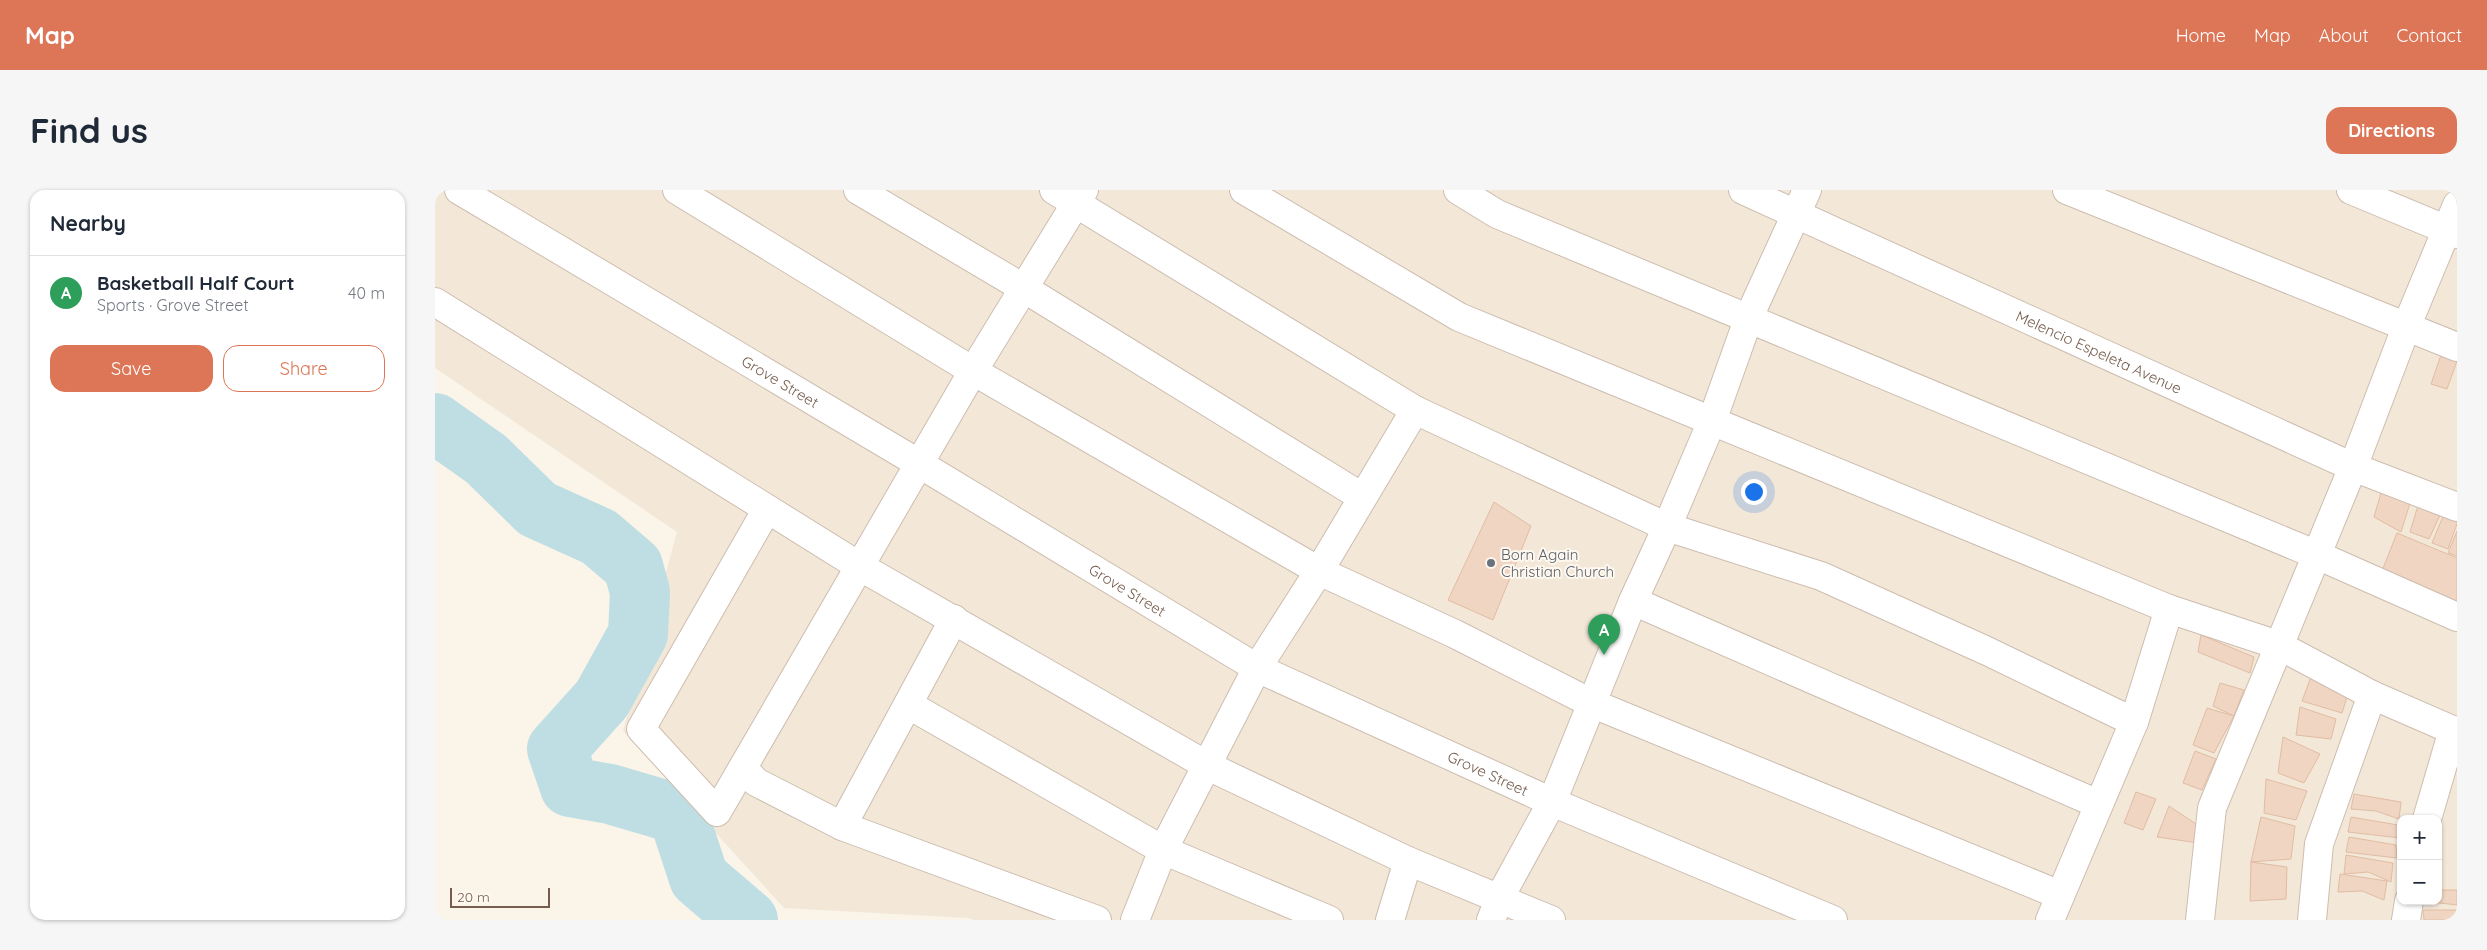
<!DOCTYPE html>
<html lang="en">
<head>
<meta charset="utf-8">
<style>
	:root { --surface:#fff; --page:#f6f6f7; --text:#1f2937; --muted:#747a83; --line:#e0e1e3; --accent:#dd7656 }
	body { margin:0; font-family:Quicksand,sans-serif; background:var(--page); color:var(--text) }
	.controls { position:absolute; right:15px; bottom:15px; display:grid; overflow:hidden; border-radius:10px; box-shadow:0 1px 4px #0004 }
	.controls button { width:45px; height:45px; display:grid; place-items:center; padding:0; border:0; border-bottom:1px solid var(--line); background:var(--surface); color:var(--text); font:25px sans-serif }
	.scale { position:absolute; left:15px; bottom:12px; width:100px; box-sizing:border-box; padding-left:5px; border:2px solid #755c4e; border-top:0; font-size:14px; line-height:18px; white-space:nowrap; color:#755c4e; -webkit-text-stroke:4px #fef8ef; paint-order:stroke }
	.you { position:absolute; left:1318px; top:301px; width:18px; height:18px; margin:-12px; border:4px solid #fff; border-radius:50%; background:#1a73e8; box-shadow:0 0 0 8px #1a73e833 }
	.badge { display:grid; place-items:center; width:32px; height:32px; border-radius:50%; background:var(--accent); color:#fff; font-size:16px; font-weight:700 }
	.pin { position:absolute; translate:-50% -41px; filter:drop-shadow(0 1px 2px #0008) }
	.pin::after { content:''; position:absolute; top:26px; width:18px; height:15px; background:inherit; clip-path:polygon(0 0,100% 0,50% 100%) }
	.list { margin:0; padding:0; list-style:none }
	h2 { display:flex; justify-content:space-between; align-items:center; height:65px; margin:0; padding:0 20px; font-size:21px }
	h2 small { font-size:16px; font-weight:400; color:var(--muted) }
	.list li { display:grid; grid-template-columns:32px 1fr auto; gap:15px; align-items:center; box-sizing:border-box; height:75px; padding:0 20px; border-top:1px solid var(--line) }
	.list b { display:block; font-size:19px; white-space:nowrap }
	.list p { margin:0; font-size:16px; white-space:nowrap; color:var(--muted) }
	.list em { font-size:16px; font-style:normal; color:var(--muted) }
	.actions { display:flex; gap:10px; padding:15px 20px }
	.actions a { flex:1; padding:11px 0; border:1px solid var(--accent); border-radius:15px; text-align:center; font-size:18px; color:var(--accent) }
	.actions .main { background:var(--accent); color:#fff }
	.map { position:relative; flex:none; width:2022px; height:730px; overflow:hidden; border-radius:15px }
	header { display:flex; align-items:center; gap:30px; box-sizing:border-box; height:70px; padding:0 25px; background:var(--accent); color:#fff }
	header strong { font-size:24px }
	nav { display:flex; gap:28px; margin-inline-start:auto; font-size:18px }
	.intro { display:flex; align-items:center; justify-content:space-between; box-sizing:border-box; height:120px; padding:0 30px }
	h1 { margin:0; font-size:35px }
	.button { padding:12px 22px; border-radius:15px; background:var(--accent); color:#fff; font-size:18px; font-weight:700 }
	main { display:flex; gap:30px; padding:0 30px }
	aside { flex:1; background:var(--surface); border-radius:15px; box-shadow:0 1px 4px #0004 }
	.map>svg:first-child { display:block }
</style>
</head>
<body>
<header>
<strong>Map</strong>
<nav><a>Home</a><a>Map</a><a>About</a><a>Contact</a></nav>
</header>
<div class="intro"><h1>Find us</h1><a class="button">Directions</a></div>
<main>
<aside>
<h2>Nearby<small></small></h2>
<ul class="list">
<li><span class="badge" style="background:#2e9e5b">A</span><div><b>Basketball Half Court</b><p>Sports · Grove Street</p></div><em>40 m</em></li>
</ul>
<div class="actions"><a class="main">Save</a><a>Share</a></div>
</aside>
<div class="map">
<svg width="2022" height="730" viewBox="0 0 2022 730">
	<rect width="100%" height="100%" fill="#fbf4e9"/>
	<!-- residential -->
	<path fill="#f3e7d8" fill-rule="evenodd" d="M0,0H2022V730H539L533,728L349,718L188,541L242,342L0,178ZM1966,629H2003V711H1966Z"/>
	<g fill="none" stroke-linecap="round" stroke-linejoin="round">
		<!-- river -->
		<path stroke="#bedee4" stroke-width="60" d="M0,233L51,269L102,319L164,347L198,376L205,402L203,444L167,509L122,559L135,597L175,604L243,624L264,688L313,730"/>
	</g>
	<!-- building -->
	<path fill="#efd5c2" stroke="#e1bca3" d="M2006,165L2022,171L2012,199L1996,194Z
		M1948,296L1977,307L1966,342L1939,327Z
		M1059,312L1096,336L1058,430L1013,410Z
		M1984,312L2007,321L1994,349L1975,342Z
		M2011,319L2022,324V334L2013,359L1997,353Z
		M2022,341V366L2013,363Z
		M1962,343L2022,368V417L1945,386Z
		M1766,445L1819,467L1815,483L1763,462Z
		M1876,487L1913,504L1907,523L1867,511Z
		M1785,493L1809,500L1799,526L1778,516Z
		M1865,517L1901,529L1896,549L1861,545Z
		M1772,518L1799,526L1779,563L1758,555Z
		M1848,547L1885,564L1869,593L1843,583Z
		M1760,561L1781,569L1767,600L1748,593Z
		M1831,589L1872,601L1861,630L1829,623Z
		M1701,602L1721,609L1708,640L1689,633Z
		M1919,604L1966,612L1964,629L1941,621L1916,619Z
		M1734,616L1767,638L1764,653L1722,647Z
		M1826,627L1860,636L1856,669L1816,672Z
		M1916,627L1963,635L1965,648L1913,642Z
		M1914,647L1961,655L1962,668L1911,662Z
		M1911,665L1958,673L1956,692L1933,682L1909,684Z
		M1816,672L1852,677L1851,709L1815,711Z
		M1905,684L1952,691L1949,710L1927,701L1903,702Z
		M2003,700H2022V715L1988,711H2003Z
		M1988,720H2022V730H1989Z"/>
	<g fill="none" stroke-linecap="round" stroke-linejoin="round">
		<!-- minor casing -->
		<g stroke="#cdbdaf" stroke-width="30">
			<g id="minor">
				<path id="s1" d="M24,0L483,273L822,478L1117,612L1398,730"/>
				<path d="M242,0L538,181L884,381L1020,444L1156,513L1625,705"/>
				<path d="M423,0L590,99L927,307"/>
				<path d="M619,0L980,220L1232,337L1386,386L1552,461L1699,532"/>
				<path d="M809,0L1024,127L1734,419L1843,455L1937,505L2022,542"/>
				<path d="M1023,0L1062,24L1882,365L2022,427"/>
				<path id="s2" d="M1308,0L1918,277L2022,317"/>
				<path d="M1632,0L2022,157"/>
				<path d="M1916,0L2022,44"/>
				<path d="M0,112L424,376L773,576L973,671L1116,730"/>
				<path d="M332,319L206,539L282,622L538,181L649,0"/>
				<path d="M1198,411L1663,614"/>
				<path d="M474,515L728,660L894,730"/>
				<path d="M309,579L321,592L407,636L662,730"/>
				<path d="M1992,629L2018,540"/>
				<path d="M407,636L519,429"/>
				<path d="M700,730L728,660L822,478L884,381L980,220"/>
				<path d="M955,730L973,671"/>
				<path d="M1056,730L1065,707L1117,612L1198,411L1232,337L1277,231L1314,127L1372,0"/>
				<path d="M1615,730L1699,532L1734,419"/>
				<path d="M1765,730L1777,618L1918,277L1972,135L2022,15"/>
				<path d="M1877,730L1884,654L1937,505"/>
				<path d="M1971,730L1974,711"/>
			</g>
		</g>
		<!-- minor -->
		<use href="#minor" stroke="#fff" stroke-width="28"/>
	</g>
	<!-- markers -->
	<circle fill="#6b7280" stroke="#fef8ef" stroke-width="2" cx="1056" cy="373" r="5"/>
	<g text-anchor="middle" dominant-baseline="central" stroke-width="4" stroke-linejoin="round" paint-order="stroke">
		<!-- street labels -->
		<g font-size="15" fill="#755c4e" stroke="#fef8ef">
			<text stroke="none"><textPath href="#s2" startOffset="391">Melencio Espeleta Avenue</textPath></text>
			<text stroke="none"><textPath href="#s1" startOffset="374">Grove Street</textPath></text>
			<text stroke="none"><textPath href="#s1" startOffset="779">Grove Street</textPath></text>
			<text stroke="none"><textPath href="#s1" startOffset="1184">Grove Street</textPath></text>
		</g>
		<!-- worship labels -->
		<g font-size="15" fill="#5b616d" stroke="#fef8ef" text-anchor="start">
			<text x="1066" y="364">Born Again<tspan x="1066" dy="17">Christian Church</tspan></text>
		</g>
	</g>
</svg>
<div class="controls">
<button>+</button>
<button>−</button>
</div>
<div class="scale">20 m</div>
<div class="you"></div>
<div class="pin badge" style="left:1169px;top:465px;background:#2e9e5b">A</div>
</div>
</main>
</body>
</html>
